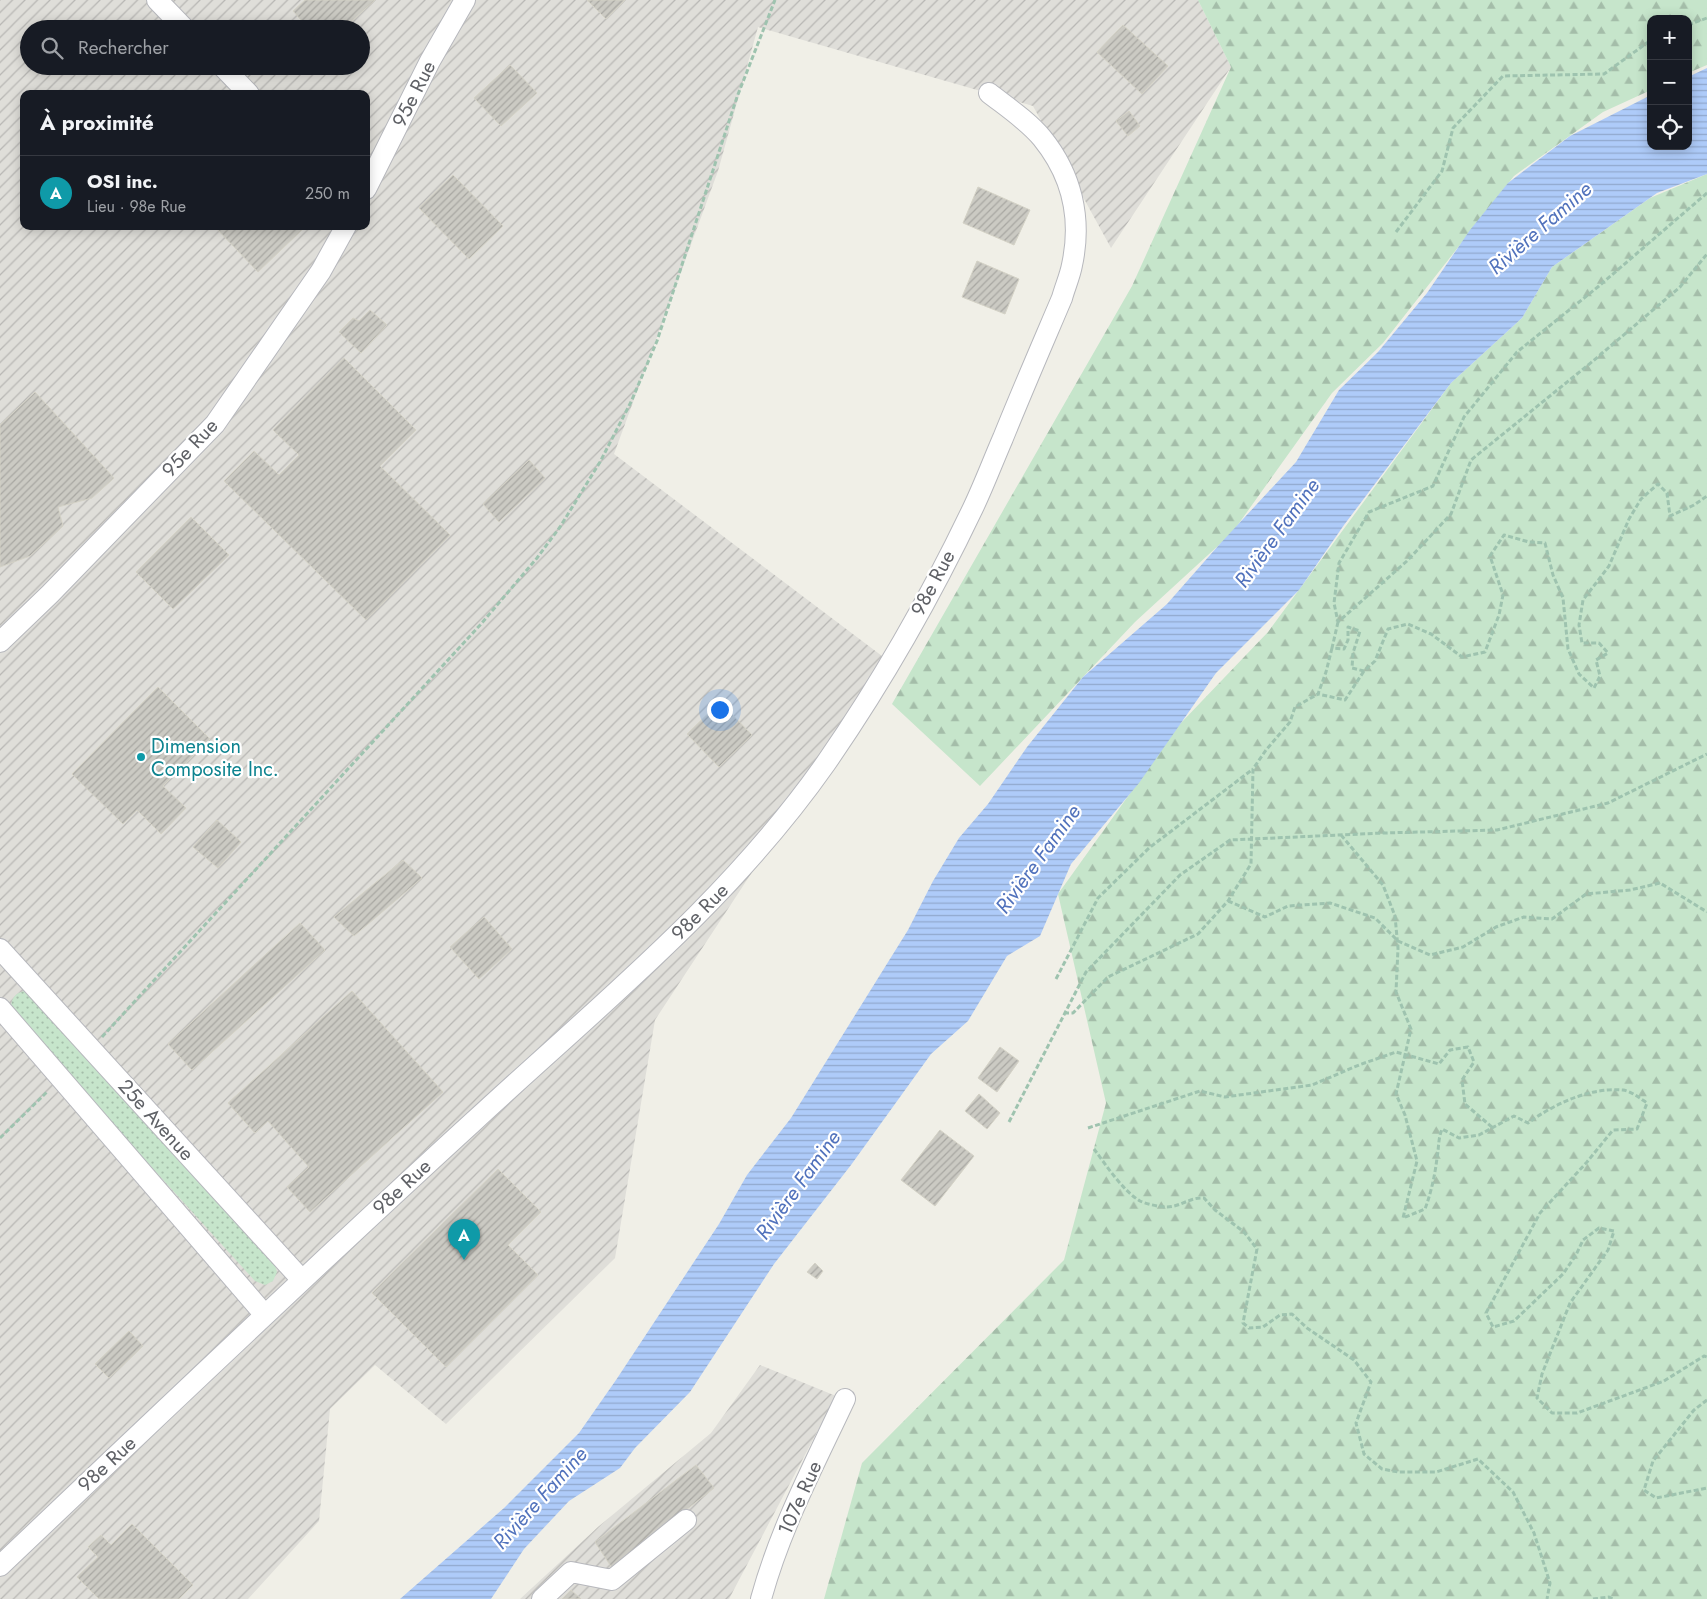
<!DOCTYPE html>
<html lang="fr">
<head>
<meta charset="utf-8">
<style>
	:root { --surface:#171b24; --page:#20242c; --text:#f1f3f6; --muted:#9ea1a6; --line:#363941; --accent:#de683f }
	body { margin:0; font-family:Jost,sans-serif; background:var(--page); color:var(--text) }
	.controls { position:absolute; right:15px; top:15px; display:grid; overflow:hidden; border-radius:10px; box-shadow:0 2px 12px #0003 }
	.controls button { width:45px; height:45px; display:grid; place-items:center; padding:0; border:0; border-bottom:1px solid var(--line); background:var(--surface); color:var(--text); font:25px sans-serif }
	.you { position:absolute; left:719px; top:709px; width:18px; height:18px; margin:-12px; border:4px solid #fff; border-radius:50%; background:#1a73e8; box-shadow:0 0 0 8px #1a73e833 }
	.badge { display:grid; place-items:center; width:32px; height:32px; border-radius:50%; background:var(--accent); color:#fff; font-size:16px; font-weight:700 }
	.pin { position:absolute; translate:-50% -41px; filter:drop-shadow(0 1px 2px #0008) }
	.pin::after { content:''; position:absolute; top:26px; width:18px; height:15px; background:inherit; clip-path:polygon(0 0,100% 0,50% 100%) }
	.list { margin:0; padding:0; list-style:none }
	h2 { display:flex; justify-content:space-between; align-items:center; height:65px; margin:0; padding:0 20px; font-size:21px }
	h2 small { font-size:16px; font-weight:400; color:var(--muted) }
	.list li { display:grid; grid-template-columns:32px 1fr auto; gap:15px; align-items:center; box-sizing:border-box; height:75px; padding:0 20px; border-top:1px solid var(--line) }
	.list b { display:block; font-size:19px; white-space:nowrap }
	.list p { margin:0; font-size:16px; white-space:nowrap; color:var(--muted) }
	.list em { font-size:16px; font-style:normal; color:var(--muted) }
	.icon { flex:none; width:28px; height:28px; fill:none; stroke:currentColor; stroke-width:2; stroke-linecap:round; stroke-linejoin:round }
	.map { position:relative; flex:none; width:1707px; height:1599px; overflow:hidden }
	.search { position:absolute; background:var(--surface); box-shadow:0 2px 12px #0003; left:20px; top:20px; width:350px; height:55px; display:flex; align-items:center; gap:12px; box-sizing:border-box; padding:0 18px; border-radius:28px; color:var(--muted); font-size:19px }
	.panel { position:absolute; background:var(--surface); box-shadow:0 2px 12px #0003; left:20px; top:90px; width:350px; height:140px; border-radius:10px }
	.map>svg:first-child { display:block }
</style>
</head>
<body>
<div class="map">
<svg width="1707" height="1599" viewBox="0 0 1707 1599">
	<defs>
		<pattern id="industrial-furrows" width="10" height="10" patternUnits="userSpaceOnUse" patternTransform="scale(1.25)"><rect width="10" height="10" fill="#dfded9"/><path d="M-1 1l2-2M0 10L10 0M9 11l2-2" fill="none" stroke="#b8b7b4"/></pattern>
		<pattern id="grass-dots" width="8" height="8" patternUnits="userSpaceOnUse" patternTransform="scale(1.25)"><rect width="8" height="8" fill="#c6e5cb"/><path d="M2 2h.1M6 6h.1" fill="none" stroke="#a4bda9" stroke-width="1.8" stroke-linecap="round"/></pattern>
		<pattern id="forest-firs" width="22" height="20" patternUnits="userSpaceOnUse" patternTransform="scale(1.25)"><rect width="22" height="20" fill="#c6e5cb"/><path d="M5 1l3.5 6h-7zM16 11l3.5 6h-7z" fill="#a4bda9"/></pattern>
		<pattern id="water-rules" width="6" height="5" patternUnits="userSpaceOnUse" patternTransform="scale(1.25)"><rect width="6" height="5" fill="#aecbf9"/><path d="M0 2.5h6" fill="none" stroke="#91a8cd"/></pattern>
		<pattern id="building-hatch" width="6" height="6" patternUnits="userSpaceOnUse" patternTransform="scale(1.25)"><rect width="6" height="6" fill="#cbcac3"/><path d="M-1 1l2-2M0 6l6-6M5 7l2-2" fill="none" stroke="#a8a7a2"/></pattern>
	</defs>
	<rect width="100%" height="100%" fill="#f0efe7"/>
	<!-- industrial -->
	<path fill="url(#industrial-furrows)" fill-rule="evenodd" d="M0,0H1198L1231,67L1111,248L1033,106L758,27L718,171L614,454L890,662L655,1020L615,1258L446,1424L375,1365L330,1409L319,1521L248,1599H0ZM29,29H361V66H29ZM24,94H366V226H24Z
		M760,1365L836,1396L729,1599H520L598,1527L711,1433Z"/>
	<!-- grass -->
	<path fill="url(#grass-dots)" d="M24,991H28L275,1265L277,1272L273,1281L265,1285L255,1281L66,1073L11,1007C11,998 16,993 24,991Z"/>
	<!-- forest -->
	<path fill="url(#forest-firs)" d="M1198,0H1707V65L1688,73V19H1651V90L1603,112L1514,176L1383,343L1332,393L1232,533L1135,622L980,786L892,704L1132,286L1231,67Z
		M1707,174V1599H824L862,1463L1064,1260L1106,1103L1058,894L1179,725L1268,632L1451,383L1522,318L1552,267L1650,198Z"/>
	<!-- water -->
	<path fill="url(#water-rules)" d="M1707,68V174L1657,193L1552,267L1522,318L1451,383L1344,525L1299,590L1216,673L1139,783L1071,864L1040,936L1007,956L968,1021L931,1054L851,1165L774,1264L690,1392L635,1448L620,1468L569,1501L524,1549L491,1599H400L504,1508L579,1433L616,1380L719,1224L747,1175L791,1118L908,930L933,881L959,838L988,804L1027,747L1083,677L1167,604L1218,546L1296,462L1339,390L1378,352L1427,293L1470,230L1508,183L1570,136L1651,95V146H1688V77Z"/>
	<!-- building -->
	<path fill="url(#building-hatch)" stroke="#d4d2c6" d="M305,0H375L343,29H309L293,11Z
		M587,0H625L606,19Z
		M1123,25L1168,66L1142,94L1097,52Z
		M510,65L537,93L501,126L474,98Z
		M1129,111L1140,126L1128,136L1116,121Z
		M453,175L503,226L469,259L419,208Z
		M978,187L1030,210L1014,245L963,223Z
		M214,226H303L304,228L258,272Z
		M977,261L1019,279L1005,314L962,297Z
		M370,310L387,325L361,353L339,332L353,318L359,321Z
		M344,358L416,430L380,466L450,535L366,620L224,481L254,451L279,475L299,455L273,430Z
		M35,392L114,478L92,498L58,507L63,526L30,556L0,567V425Z
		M529,460L545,478L499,522L483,504Z
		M191,517L229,555L173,609L136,572Z
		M158,687L210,739L163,786L186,808L161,834L137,810L123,824L72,774Z
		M720,702L752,735L719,767L687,734Z
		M217,820L241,842L218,868L193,847Z
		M403,860L422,878L354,936L334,917Z
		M484,917L512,949L479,979L450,947Z
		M300,923L325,950L192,1070L168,1044Z
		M352,991L443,1092L310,1212L287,1187L309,1167L268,1121L255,1133L228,1103Z
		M1000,1047L1019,1061L997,1092L978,1078Z
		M979,1094L1000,1113L987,1129L965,1111Z
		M940,1130L974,1156L935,1206L901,1180Z
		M498,1169L541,1212L508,1245L538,1275L446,1367L372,1293Z
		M815,1263L823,1271L817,1279L807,1272Z
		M129,1331L143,1346L109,1378L95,1364Z
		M696,1465L714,1488L612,1568L595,1542Z
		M132,1524L193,1585L179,1599H99L77,1577L98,1557L88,1547L101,1535L111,1545Z
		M571,1590L581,1599H562Z"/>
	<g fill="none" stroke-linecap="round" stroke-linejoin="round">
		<!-- minor casing -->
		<g stroke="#b7b8bd" stroke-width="22">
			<path id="minor" d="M157,0L185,29
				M222,66L249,94
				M366,189L430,61L465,0
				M0,642L50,594L215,424L321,271L346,226
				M0,949L302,1280
				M0,1008L265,1315
				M0,1566C157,1417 313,1268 473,1122C597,1007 728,903 826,763C882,682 931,596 973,508C984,485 993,461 1003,438C1022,391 1042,345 1062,298C1065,287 1070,276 1072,265C1082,219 1072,175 1042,138C1028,121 1007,107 989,93
				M542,1599L571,1572L612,1580L686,1520
				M761,1599C780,1529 814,1465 845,1399"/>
		</g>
		<!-- path -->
		<path stroke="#9ec3af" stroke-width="3" stroke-dasharray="5 2.5" stroke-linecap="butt" d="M1688,25L1707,18
			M1707,193L1599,286L1517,352L1464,417L1433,486L1369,512L1339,563L1334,603L1338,622L1407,561L1451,514L1471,460L1593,361L1680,287L1707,254
			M1396,232L1442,171L1453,128L1503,76L1604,74L1651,40
			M1338,622L1332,648L1344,649L1348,640V627L1360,631L1353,653L1352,668L1364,671L1375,661L1388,629L1408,624L1431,634L1462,657L1485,652L1499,615L1503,595L1490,556L1504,535L1529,542L1545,543L1553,575L1563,598L1568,649L1579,674L1594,688L1600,676L1596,660L1608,653L1599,643H1582L1579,625L1583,600L1609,566L1629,519L1641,499L1658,484L1667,493L1670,516L1694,505L1707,496
			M1332,648L1326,672L1318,694L1345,700L1364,671
			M1341,835L1383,885L1395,916L1398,948L1396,992L1411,1029L1396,1094L1405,1115L1417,1161L1403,1218L1425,1209C1431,1193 1435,1175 1437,1158C1439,1147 1438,1139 1442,1129L1459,1138L1479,1135L1514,1116L1528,1123C1554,1104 1590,1087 1623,1090C1631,1091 1641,1099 1647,1103L1637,1129L1613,1130L1587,1162L1540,1213L1486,1313L1493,1327L1514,1321L1563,1274L1576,1255L1583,1240L1599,1228L1614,1231L1608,1250L1570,1303L1542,1374L1537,1398L1552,1413H1577L1664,1381L1704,1356L1707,1357
			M1228,901L1265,917L1288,906L1330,903L1375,918L1398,941L1430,955L1463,947L1496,927L1524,917L1552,919L1586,894L1630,890L1660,883L1707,912
			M1056,979L1098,898L1149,848L1253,769
			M1064,1013H1073L1108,977L1198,934L1228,901L1251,864L1253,769L1266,750L1290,722L1295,707L1318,694
			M102,1037L481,624L537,558L560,527L600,462L631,402L657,341L737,97L775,0
			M1009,1122L1086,972L1180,875L1230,840L1383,833L1497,830L1608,803L1707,754
			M1088,1128L1200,1091L1225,1097L1312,1085L1359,1065L1396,1052L1439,1064L1450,1050L1468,1047L1474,1062L1462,1080L1465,1104L1493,1128
			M0,1138L48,1091
			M1094,1149C1106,1165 1123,1191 1140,1201C1146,1204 1160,1207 1167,1207C1180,1207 1190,1197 1204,1198L1215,1210L1244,1232L1257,1249L1243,1323L1249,1328L1263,1327L1280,1315L1292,1314L1307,1328L1354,1360L1371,1382L1356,1423L1364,1454L1382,1469L1398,1472H1436L1478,1459L1513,1492L1534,1533L1550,1583L1547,1599
			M1707,1400L1694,1410L1653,1461L1644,1490L1656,1498L1707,1488
			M1593,1599L1609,1597L1613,1599"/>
		<!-- minor -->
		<use href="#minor" stroke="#fff" stroke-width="20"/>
	</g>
	<!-- markers -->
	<circle fill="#0f9aa8" stroke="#fff" stroke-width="2" cx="141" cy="757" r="5"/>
	<g text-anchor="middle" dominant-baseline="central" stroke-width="4.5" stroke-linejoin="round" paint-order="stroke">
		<!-- street labels -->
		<g font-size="20" fill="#5f6166" stroke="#fff">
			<text transform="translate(414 94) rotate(-63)">95e Rue</text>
			<text transform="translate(190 448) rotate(-47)">95e Rue</text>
			<text transform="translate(933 583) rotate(-62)">98e Rue</text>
			<text transform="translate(700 912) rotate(-45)">98e Rue</text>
			<text transform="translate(156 1120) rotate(48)">25e Avenue</text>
			<text transform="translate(402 1187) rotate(-43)">98e Rue</text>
			<text transform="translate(107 1464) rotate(-43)">98e Rue</text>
			<text transform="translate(800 1498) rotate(-66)">107e Rue</text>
		</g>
		<!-- culture labels -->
		<g font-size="20" fill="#0d838f" stroke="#fff" text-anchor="start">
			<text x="151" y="746">Dimension<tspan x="151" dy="23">Composite Inc.</tspan></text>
		</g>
		<!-- water labels -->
		<g font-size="21" font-style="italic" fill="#5172bc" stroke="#fff">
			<text transform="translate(1540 228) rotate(-41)">Rivière Famine</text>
			<text transform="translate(1277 533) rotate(-54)">Rivière Famine</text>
			<text transform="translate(1038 859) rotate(-54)">Rivière Famine</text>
			<text transform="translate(798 1185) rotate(-54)">Rivière Famine</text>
			<text transform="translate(540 1498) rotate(-48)">Rivière Famine</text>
		</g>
	</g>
</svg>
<div class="controls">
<button>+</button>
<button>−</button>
<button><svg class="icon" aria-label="locate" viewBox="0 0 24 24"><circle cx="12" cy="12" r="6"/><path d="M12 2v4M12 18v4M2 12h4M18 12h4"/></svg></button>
</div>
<div class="you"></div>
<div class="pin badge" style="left:464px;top:1260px;background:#0f9aa8">A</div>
<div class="search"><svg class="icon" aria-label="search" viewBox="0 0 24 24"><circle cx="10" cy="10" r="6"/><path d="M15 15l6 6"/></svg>Rechercher</div>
<section class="panel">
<h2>À proximité<small></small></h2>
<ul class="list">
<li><span class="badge" style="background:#0f9aa8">A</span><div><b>OSI inc.</b><p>Lieu · 98e Rue</p></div><em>250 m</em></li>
</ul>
</section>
</div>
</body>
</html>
